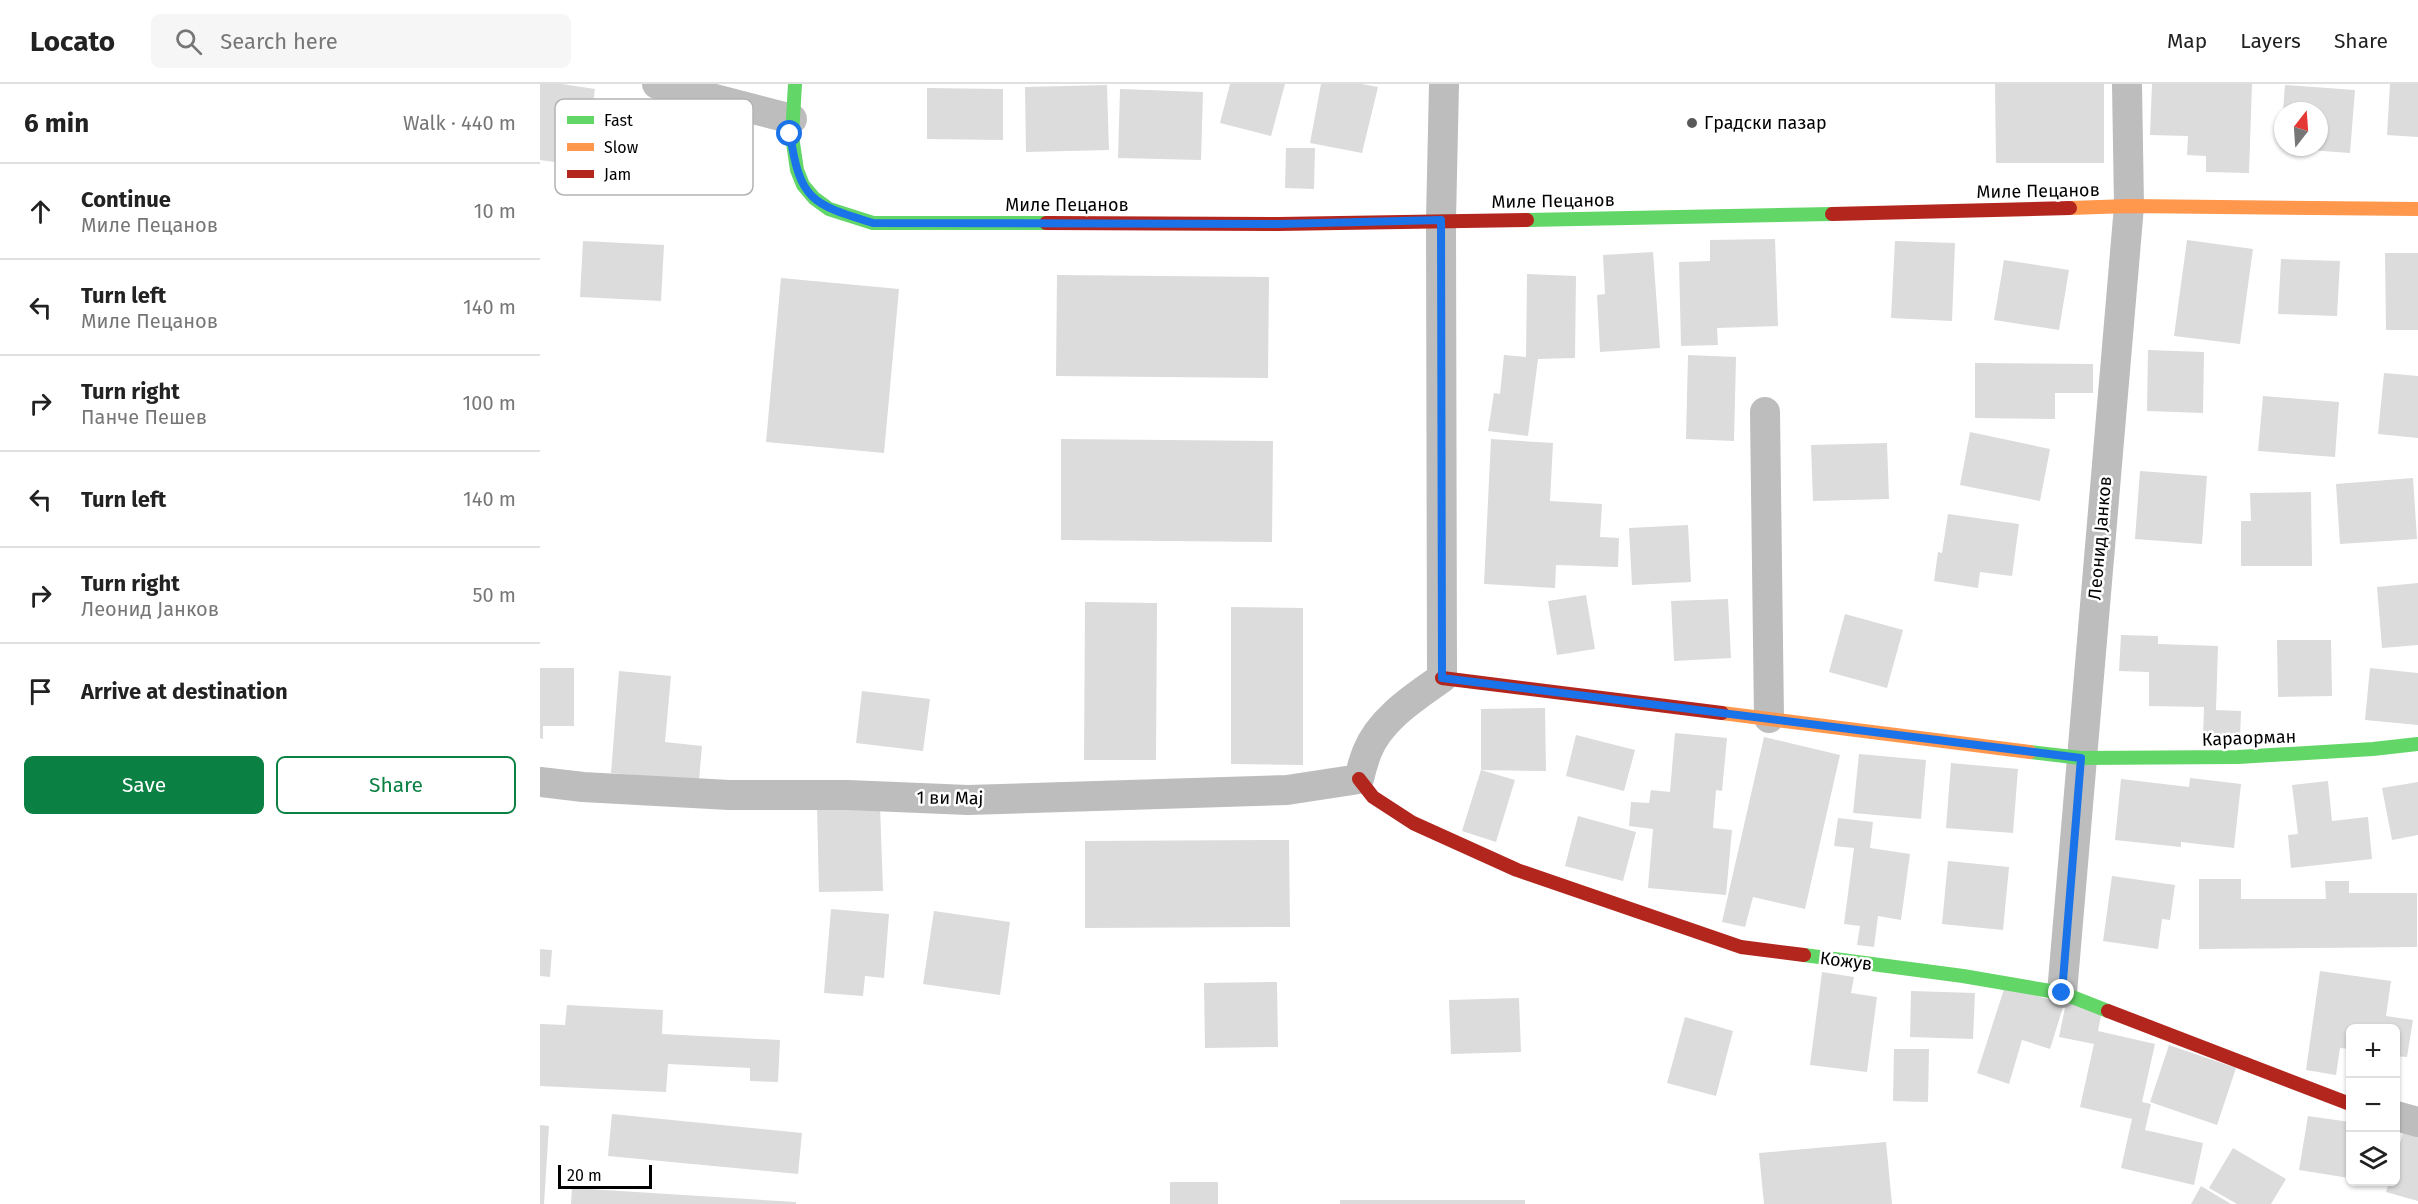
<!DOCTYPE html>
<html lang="en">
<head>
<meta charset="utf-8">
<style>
	:root { --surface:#fff; --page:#f6f6f6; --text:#222; --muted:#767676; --line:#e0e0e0; --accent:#0b8043 }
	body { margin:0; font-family:"Fira Sans",sans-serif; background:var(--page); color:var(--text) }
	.controls { position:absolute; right:18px; bottom:18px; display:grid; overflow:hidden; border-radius:9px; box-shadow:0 2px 4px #0004 }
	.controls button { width:54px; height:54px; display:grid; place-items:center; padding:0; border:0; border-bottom:2px solid var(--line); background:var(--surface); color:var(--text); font:30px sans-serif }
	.compass { position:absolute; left:1734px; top:18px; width:54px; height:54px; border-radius:50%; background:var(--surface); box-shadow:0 2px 4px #0004; rotate:17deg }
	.scale { position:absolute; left:18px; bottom:15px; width:94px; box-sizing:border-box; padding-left:6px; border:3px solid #000; border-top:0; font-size:16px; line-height:21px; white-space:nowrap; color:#000; -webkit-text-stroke:4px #fff; paint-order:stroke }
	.stop { position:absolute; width:18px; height:18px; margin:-14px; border:4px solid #1a73e8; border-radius:50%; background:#fff }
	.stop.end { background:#1a73e8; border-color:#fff; box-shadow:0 2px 6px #0008 }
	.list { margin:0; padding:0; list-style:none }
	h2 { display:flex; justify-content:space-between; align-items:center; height:78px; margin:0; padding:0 24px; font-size:26px }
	h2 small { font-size:20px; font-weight:400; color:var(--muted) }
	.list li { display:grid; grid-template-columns:39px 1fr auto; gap:18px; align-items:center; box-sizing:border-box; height:96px; padding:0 24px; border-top:2px solid var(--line) }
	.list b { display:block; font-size:22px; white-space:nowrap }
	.list p { margin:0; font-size:20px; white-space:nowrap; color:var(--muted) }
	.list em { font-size:20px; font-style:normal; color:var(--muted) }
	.actions { display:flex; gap:12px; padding:18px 24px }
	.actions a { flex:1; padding:14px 0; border:2px solid var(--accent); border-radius:9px; text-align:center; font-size:21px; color:var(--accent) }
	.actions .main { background:var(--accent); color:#fff }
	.icon { flex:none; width:33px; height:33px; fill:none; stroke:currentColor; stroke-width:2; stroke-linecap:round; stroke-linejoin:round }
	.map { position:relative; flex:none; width:1878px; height:1120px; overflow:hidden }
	header { display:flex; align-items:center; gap:36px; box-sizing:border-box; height:84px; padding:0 30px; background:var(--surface); border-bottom:2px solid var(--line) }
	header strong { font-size:28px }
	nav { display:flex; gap:33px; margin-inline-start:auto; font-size:21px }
	.search { width:420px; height:54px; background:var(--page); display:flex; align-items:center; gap:15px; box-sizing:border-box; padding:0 21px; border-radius:9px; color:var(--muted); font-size:22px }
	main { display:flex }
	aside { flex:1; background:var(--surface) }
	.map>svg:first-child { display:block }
</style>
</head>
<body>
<header>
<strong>Locato</strong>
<div class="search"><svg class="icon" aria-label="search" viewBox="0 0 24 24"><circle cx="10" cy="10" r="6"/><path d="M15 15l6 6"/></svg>Search here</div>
<nav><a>Map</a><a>Layers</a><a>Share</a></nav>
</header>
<main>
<aside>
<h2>6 min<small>Walk · 440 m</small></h2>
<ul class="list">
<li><svg class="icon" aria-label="ahead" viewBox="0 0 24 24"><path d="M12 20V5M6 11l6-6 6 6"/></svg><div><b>Continue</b><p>Миле Пецанов</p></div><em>10 m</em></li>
<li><svg class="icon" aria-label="left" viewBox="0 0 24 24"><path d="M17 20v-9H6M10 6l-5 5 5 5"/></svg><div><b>Turn left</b><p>Миле Пецанов</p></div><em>140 m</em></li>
<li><svg class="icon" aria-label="right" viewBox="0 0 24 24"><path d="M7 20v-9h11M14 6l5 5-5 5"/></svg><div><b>Turn right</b><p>Панче Пешев</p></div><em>100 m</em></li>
<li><svg class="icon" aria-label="left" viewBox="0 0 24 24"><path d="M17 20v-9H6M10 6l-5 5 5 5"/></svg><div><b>Turn left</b></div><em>140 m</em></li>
<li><svg class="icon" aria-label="right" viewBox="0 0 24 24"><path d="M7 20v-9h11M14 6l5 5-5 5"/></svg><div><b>Turn right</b><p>Леонид Јанков</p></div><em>50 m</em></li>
<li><svg class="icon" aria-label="arrive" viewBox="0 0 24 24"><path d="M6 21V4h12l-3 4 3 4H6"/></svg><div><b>Arrive at destination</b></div></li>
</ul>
<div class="actions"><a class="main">Save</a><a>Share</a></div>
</aside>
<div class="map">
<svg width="1878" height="1120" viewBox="0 0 1878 1120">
	<rect width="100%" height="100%" fill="#fff"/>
	<!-- building -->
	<path fill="#dcdcdc" d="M0,0H22L55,5L44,82L0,76Z
		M690,0H745L731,52L680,39Z
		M781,0H822L838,3L822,69L770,59Z
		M1455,0H1564V79H1456Z
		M1612,0H1712L1709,89L1666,88V72L1647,71L1648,52L1610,51Z
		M1850,0H1878V53L1847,51Z
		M567,1L569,66L486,68L485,3Z
		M1745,1L1815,6L1810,69L1756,65L1779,63V27H1743Z
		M387,4L463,5V56L387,55Z
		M580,5L663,8L661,76L578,74Z
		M746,64H775L774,105L745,104Z
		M1235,155L1238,242L1177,244L1178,261L1141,262L1139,178L1170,177V156Z
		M1647,156L1713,165L1700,260L1634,252Z
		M43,157L124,161L121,217L40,213Z
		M1355,157L1415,159L1412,237L1351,234Z
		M1113,168L1120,264L1060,268L1057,211L1065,210L1063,171Z
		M1845,169H1878V246H1846Z
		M1741,175L1800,177L1797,232L1738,230Z
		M1464,176L1529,186L1519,246L1454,236Z
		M987,190L1036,192L1035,274L998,275L988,352L948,347L954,309L960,310L964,271L986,273Z
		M517,191L729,193L728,294L516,292Z
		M241,194L359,205L344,369L226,358Z
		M1608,266L1664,268L1663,329L1607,327Z
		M1148,271L1196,273L1194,357L1146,355Z
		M1435,279L1553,280V309H1515V335L1435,334Z
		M1844,289L1878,292V354L1838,350Z
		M1723,312L1799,318L1795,373L1718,367Z
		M1430,348L1510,365L1500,417L1420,401Z
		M521,355L733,357L732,458L521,456Z
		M951,355L1013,359L1010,417L1062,420L1060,453L1079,454L1078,483L1016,481L1015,504L944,500Z
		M1347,359L1349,415L1273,417L1271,361Z
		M1600,387L1667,392L1662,460L1595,455Z
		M1873,394L1877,455L1800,460L1796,400Z
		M1771,408L1772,482H1701V437H1711L1710,409Z
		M1408,430L1479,440L1472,492L1440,488L1438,504L1394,497L1398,468L1402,469Z
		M1148,441L1151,498L1092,501L1089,444Z
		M1878,499V561L1842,564L1837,503Z
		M1046,511L1055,565L1017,571L1008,517Z
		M1188,515L1191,574L1134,577L1131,517Z
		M545,518L617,519L616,676H544Z
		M691,523L763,524V681L691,680Z
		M1305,530L1363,546L1347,604L1289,588Z
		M1581,551L1618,552V560L1678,562L1676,626L1701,627L1700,656L1663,655L1664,623L1609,622V588L1579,587Z
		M1737,556H1791L1792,612L1738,613Z
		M0,584H34V642H3V655L0,654Z
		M1830,584L1878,589V641L1825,636Z
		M79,587L131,592L125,658L162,662L159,697L71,689Z
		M322,607L390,615L383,667L316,659Z
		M1005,624L1006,687L941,686V625Z
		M1135,649L1187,654L1182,707L1176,706L1173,744L1192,746L1186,811L1108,804L1113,745L1089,742L1091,718L1109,719L1111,706L1130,708Z
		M1036,651L1095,666L1084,707L1026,692Z
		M1224,653L1300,671L1265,825L1213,813L1205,843L1182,838Z
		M1319,670L1386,676L1381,735L1313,729Z
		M1411,679L1478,685L1473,749L1406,744Z
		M941,686L975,696L956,758L922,747Z
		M1650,694L1701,700L1694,764L1641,758V763L1575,756L1581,695L1649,703Z
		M1788,697L1792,737L1828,733L1832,775L1751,784L1748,751L1758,750L1752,701Z
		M1878,698V751L1852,756L1842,704Z
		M340,722L343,807L279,808L277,723Z
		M1038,732L1096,748L1083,797L1025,782Z
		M1298,734L1333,738L1330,764L1370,770L1361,836L1338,832L1334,863L1317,861L1320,842L1304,840L1314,764L1294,762Z
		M749,756L750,843L545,844V757Z
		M1408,777L1469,783L1463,846L1402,840Z
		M1572,792L1635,801L1630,836L1622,835L1618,865L1563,857Z
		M1659,795H1701V815H1786L1785,797H1809V809H1877V863L1659,865Z
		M291,825L349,830L344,894L325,892L323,912L284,909Z
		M394,827L470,838L460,911L383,900Z
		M0,865L12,866L10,893L0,892Z
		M1780,887L1851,897L1846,932L1873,936L1867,973L1856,972V944H1810V965L1800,964L1796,991L1766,986Z
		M1282,888L1314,893L1311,909L1337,913L1327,988L1270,981Z
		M737,898L738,963L665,964L664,899Z
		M1465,902L1524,920L1510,965L1482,956L1469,1000L1437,989Z
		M1371,907L1435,909L1433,955L1370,953Z
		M979,914L981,968L911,970L909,916Z
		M1526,919L1562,927L1558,947L1615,960L1602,1018L1611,1020L1605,1046L1663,1059L1654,1101L1581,1084L1592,1035L1540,1023L1554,960L1519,953Z
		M27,921L123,926L122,950L240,956L238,998L210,997V984L128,980L126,1008L0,1002V940L25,941Z
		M1145,933L1193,947L1176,1012L1127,999Z
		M1629,961L1696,984L1677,1041L1610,1018Z
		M1354,965H1389L1388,1018L1353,1017Z
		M72,1030L262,1049L258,1090L68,1072Z
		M1768,1032L1810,1038L1809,1094L1759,1086Z
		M0,1041L9,1042L4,1120H0Z
		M1863,1048L1878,1052V1117L1846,1108L1849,1098H1856V1075Z
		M1346,1058L1352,1120H1224L1219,1069Z
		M1693,1064L1746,1095L1731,1120H1697L1669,1104Z
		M630,1098H678V1120H630Z
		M1661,1102L1691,1120H1651Z
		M32,1104L256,1118V1120H31Z
		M800,1116H985V1120H800Z"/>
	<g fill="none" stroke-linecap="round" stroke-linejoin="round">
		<!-- street -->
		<path stroke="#bdbdbd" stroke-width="30" d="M117,0L252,35
			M1225,328L1229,634
			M0,698L43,703L189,711H308L428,716L747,706L819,695C821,686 824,676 827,668C840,635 875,613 902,594L901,136L904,0
			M1522,909L1589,122L1587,0
			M1856,1032L1878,1038"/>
		<!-- fast -->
		<path stroke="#63d668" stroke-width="14" d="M255,0L252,52L257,86L263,101L274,114L289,125L333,139H506
			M987,136L1292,130
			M1490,668L1541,674L1698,673L1833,665L1878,660
			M1264,871L1423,892L1522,909L1568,927"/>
		<!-- slow -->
		<path stroke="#ff974d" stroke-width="14" d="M1530,124L1589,122L1878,125
			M1182,629L1490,668"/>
		<!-- jam -->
		<path stroke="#b3261e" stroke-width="14" d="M1292,130L1530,124
			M506,139L738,140L987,136
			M902,594L1182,629
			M819,695L833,713L873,739L977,786L1201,863L1264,871
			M1568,927L1810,1020"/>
	</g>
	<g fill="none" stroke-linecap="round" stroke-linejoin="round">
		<!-- route -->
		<path stroke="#1a73e8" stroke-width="8" d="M250,50C260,116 271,120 333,139L738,140L901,136L902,594L1541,674L1522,909"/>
	</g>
	<!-- markers -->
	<circle fill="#595959" stroke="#fff" stroke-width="2" cx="1152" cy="39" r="6"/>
	<g text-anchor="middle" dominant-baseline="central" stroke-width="5" stroke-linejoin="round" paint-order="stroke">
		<!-- poi labels -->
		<g font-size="18" fill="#000" stroke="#fff" text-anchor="start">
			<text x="1164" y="39">Градски пазар</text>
		</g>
		<!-- street labels -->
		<g font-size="18" fill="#000" stroke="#fff">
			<text transform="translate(1498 107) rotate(-1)">Миле Пецанов</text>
			<text transform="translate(1013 117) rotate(-1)">Миле Пецанов</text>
			<text x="527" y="121">Миле Пецанов</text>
			<text transform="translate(1560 454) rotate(-85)">Леонид Јанков</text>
			<text transform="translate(1709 654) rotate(-2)">Караорман</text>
			<text transform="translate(410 714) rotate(1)">1 ви Мај</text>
			<text transform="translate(1306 877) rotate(7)">Кожув</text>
		</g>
	</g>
	<!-- legend -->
	<rect x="15" y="15" width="198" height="96" rx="9" fill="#fff" stroke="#b2b2b2" stroke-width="1.5"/>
	<rect x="27" y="32" width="27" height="8" fill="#63d668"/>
	<rect x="27" y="59" width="27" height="8" fill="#ff974d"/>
	<rect x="27" y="86" width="27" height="8" fill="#b3261e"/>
	<g font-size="16" fill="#000">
		<text x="64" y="42">Fast</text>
		<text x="64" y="69">Slow</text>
		<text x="64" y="96">Jam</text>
	</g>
</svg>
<div class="controls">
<button>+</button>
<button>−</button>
<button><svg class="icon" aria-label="layers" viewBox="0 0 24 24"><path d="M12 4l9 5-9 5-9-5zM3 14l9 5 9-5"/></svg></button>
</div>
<svg class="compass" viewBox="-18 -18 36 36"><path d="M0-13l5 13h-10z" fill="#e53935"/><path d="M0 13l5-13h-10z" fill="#767676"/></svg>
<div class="scale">20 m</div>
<div class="stop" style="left:250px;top:50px"></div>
<div class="stop end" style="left:1522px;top:909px"></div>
</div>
</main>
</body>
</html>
